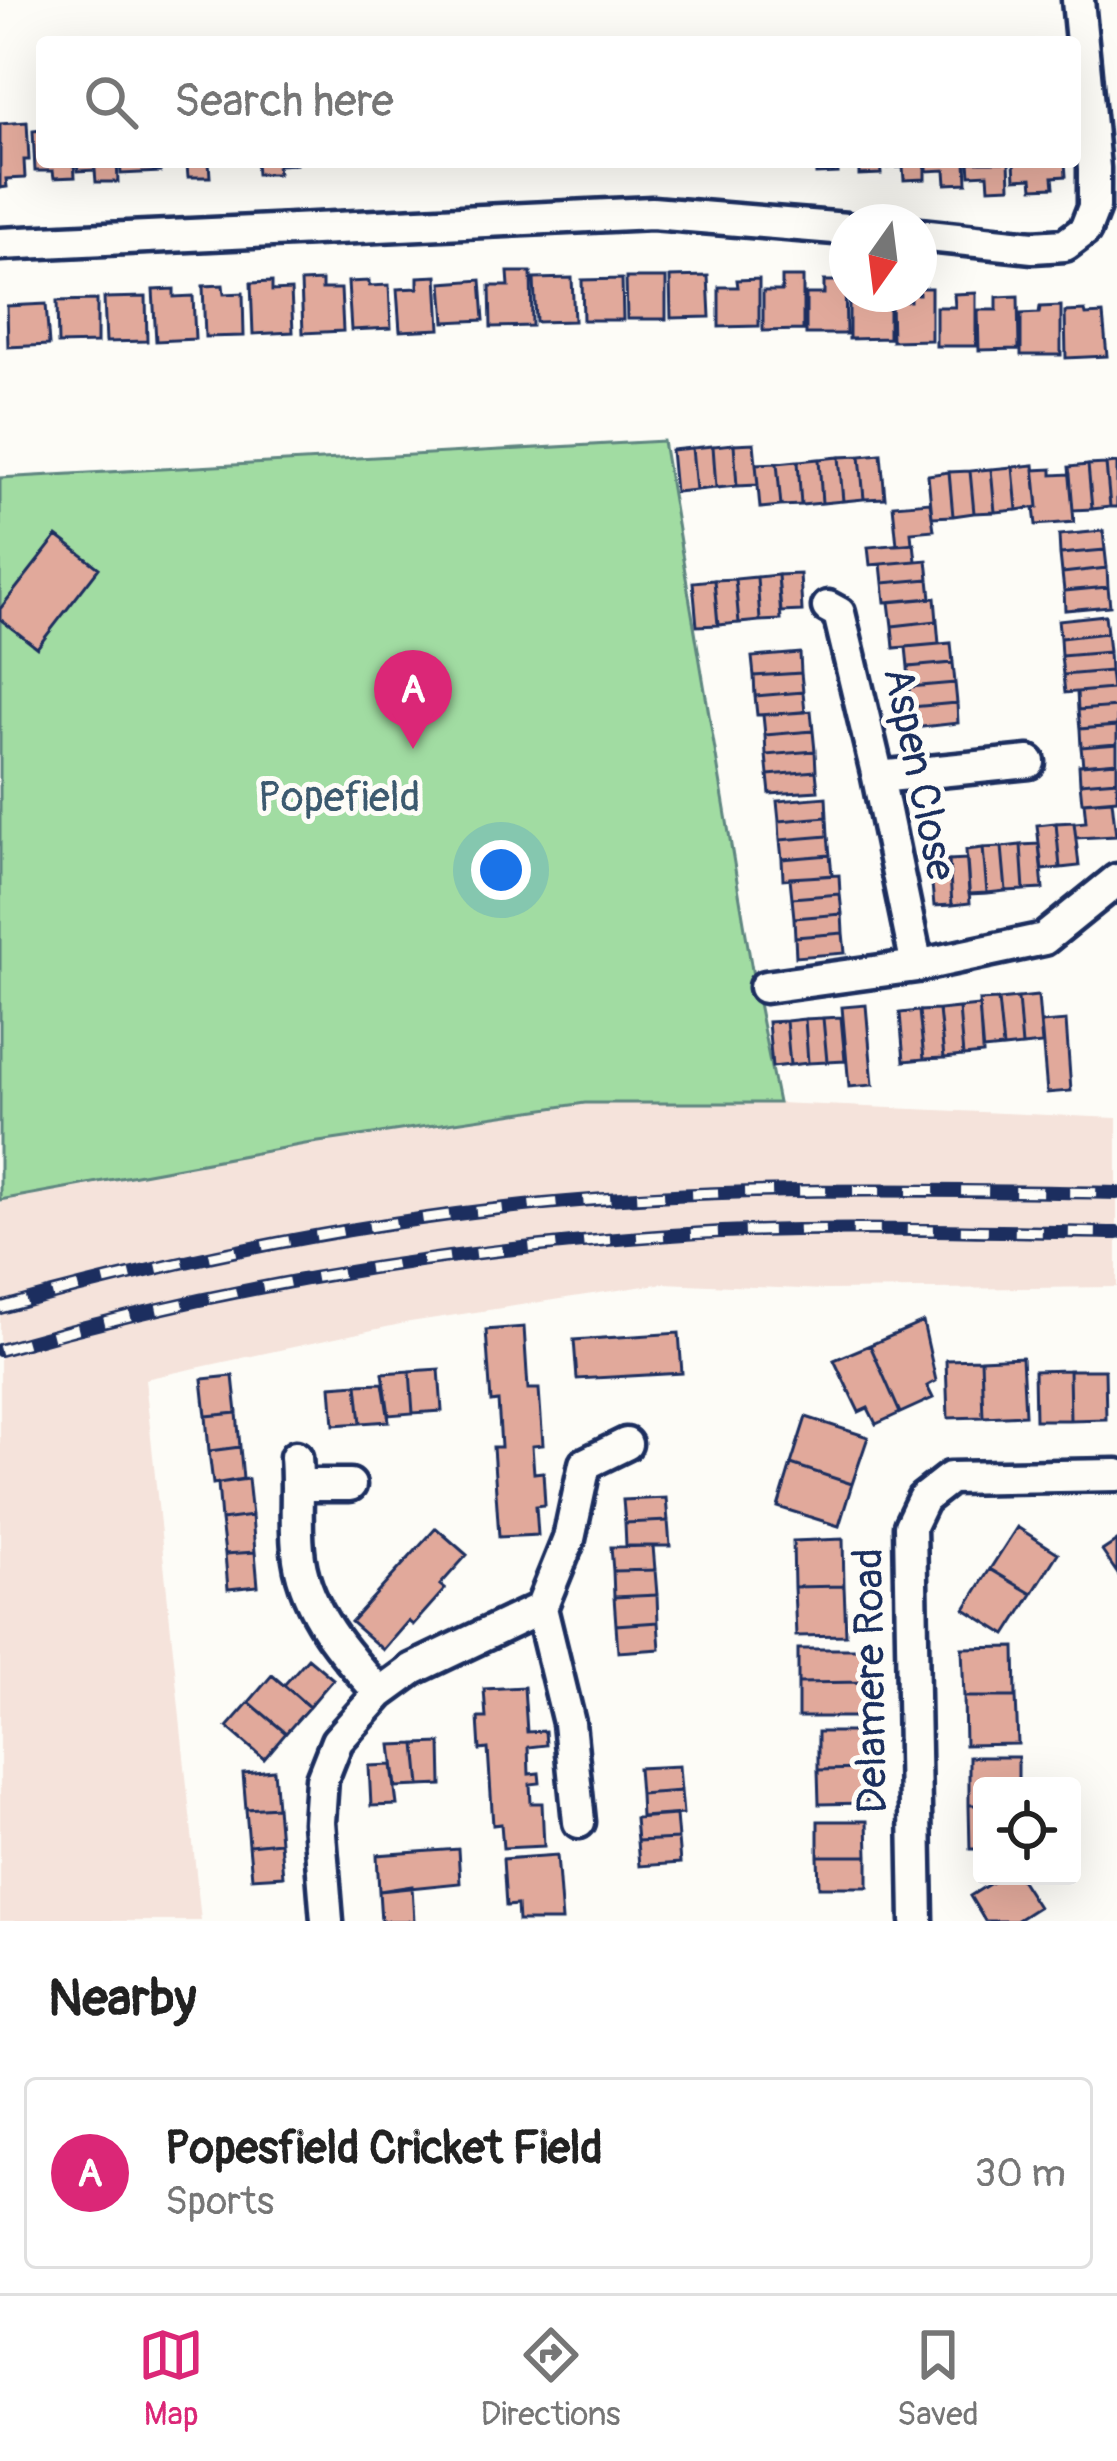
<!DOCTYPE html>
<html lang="en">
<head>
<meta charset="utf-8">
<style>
	:root { --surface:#fff; --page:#f2f2f2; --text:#222; --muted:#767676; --line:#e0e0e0; --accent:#db2777 }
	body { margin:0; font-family:Pangolin,sans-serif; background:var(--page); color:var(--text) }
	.controls { position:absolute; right:36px; bottom:36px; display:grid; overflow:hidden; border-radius:12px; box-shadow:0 12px 48px #0002 }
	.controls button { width:108px; height:108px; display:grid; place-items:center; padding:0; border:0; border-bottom:3px solid var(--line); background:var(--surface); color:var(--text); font:60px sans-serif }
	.compass { position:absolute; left:829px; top:204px; width:108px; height:108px; border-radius:50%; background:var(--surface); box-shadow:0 12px 48px #0002; rotate:194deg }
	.you { position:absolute; left:501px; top:870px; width:42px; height:42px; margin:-30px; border:9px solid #fff; border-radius:50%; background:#1a73e8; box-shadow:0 0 0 18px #1a73e833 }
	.badge { display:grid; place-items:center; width:78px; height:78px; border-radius:50%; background:var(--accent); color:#fff; font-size:39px; font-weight:700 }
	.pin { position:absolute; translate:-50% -99px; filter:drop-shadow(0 3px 6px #0008) }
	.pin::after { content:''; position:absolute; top:63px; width:42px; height:36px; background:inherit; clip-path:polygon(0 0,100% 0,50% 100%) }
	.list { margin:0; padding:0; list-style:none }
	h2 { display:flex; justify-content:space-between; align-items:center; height:156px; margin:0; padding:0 48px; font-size:51px }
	h2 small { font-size:39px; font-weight:400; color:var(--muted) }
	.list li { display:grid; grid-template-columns:78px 1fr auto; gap:36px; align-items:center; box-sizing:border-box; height:192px; margin:0 24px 24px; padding:0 24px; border:3px solid var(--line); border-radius:12px }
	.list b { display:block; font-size:45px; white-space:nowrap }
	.list p { margin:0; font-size:39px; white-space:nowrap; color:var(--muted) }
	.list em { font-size:39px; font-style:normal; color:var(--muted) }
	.icon { flex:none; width:66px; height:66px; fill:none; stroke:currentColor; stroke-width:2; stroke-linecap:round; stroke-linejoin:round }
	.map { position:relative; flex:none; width:1117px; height:1921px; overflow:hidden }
	.search { position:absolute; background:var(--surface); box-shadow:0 12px 48px #0002; left:36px; right:36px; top:36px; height:132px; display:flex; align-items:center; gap:30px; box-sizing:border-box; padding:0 42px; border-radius:12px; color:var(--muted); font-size:45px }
	.sheet { height:372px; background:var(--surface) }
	nav { display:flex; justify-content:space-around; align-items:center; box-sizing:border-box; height:168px; border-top:3px solid var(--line); background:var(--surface); font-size:33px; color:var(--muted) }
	nav a { display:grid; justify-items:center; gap:6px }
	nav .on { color:var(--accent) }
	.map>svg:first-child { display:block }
</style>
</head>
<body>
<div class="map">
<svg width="1117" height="1921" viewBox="0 0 1117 1921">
	<rect width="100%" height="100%" fill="#fdfcf7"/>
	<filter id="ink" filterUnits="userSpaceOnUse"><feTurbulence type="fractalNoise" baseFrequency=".00833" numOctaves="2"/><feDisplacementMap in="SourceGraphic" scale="24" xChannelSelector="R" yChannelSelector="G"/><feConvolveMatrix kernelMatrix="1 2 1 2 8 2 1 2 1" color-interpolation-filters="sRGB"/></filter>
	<g filter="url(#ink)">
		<!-- built -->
		<path fill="#f5e3db" d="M585,1103H778L1117,1118V1287L825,1290L664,1283L410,1322L145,1379L201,1921H0V1200L305,1144Z"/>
		<!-- green -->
		<path fill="#a1dca2" stroke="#5e8680" stroke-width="3" d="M663,441L755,988L778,1103H585L305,1144L0,1200V478Z"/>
		<!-- building -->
		<path fill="#e1a99b" stroke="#1b2f5e" stroke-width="3" d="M27,122L29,160H24L25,178L6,179L7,187L0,188V124Z
			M42,130V162H74L75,177L54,178L53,171H35L33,131Z
			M77,162H117L118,182H96L95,170L78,171Z
			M120,162H159L160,172L121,174Z
			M169,162H209L210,177H188L187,165L169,166Z
			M256,162H296V164L277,165L278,174H257Z
			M816,162H837L838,173L816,174Z
			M859,162H880L881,174L859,175Z
			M885,162H925V179L904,180L903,167L885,168Z
			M927,162H966L967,183L946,184L945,170L927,171Z
			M969,162H1009L1010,187L989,188L988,174L970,175Z
			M1014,162H1065L1066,176L1053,177L1054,187L1033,188L1032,178L1015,179Z
			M508,272H531L532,326L491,327L490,286H509Z
			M437,276L440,329L400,331L397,289L418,288V277Z
			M708,276L710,317L671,318L670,277Z
			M782,277H803V330L763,331V291H782Z
			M572,278L574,321L536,322L534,279Z
			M626,278H666V319H627Z
			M622,279L623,320H583L582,280Z
			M759,279V326L719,327V287H738L737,280Z
			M481,280L484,320L445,322L442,283Z
			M322,281V289H341L343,331L303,333L301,282Z
			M369,281V286L389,285L391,328L351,330L348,282Z
			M824,281H845L846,334H806V294H824Z
			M272,282V291L291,290L293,332L253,334L251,283Z
			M223,285L224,294L243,293L244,336L205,337L203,286Z
			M919,288H931V340L892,341L891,301H910V294H919Z
			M174,289V297L193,296L195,339L156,341L153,290Z
			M976,293V346H936V307H955L954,294Z
			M868,294H889V338L849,339V299H868Z
			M1018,296L1019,349L979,350L978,310H997V297Z
			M146,297L147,341L106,342L104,298Z
			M97,300V343L58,344L57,301Z
			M46,304L49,345L8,347L7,306Z
			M1061,306V355H1021V314L1039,313L1040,307Z
			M1085,311L1086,315L1103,314L1107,356L1066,358L1065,312Z
			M754,443L758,485L737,486L734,444Z
			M734,444L737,486L716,488L713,446Z
			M713,446L716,488L696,490L692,448Z
			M692,448L696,490L675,492L671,450Z
			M881,454L885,498L864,499L860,456Z
			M860,456L864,499L843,501L839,457Z
			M839,457L843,501L822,503L819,459Z
			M819,459L822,503L801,505L798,461Z
			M798,461L801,505L781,506L777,463Z
			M777,463L781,506L760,508L756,464Z
			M1117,463V507H1110L1106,464Z
			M1106,464L1110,507L1092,509L1088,465Z
			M1034,465L1038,507L1017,510L1013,467Z
			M1088,465L1092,509L1073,510L1069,467Z
			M1013,467L1017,510L995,512L991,469Z
			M991,469L995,512L974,513L970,471Z
			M1052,469V475L1070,474L1074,522L1036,525L1034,508L1038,507L1034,470Z
			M970,471L974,513L953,516L949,472Z
			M949,472L953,516L932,517L928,475Z
			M930,502L934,530L911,532L912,544L897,545L893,505Z
			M1103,531L1105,550L1060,554L1059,535Z
			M57,536L99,568L37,648L0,619V609Z
			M914,543L916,561L870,565L868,547Z
			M1105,550L1107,568L1062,573L1060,554Z
			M927,560L929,579L883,583L881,564Z
			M1107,568L1108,587L1064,591L1062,573Z
			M800,574L802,611L781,612L778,575Z
			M778,575L781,620L760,621L757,577Z
			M757,577L760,621L739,623L735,579Z
			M735,579L739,623L718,625L714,580Z
			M929,579L931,598L885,602L883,583Z
			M714,580L718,625L697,626L693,582Z
			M1108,587L1110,606L1065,610L1064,591Z
			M935,598L937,621L892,626L889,602Z
			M1105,615L1107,633L1060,638L1058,620Z
			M937,621L939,644L894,648L892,626Z
			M1107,633L1109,652L1061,656L1060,638Z
			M951,643L953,663L908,667L906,647Z
			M1109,652L1110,671L1063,675L1061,656Z
			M800,653L801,673L754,676L752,657Z
			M953,663L955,683L909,687L908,667Z
			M1110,671L1112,689L1065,693L1063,675Z
			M801,673L803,692L755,696L754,676Z
			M955,683L957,703L911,707L909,687Z
			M1112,689H1117V707L1078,710L1077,692Z
			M803,692L805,712L757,715L755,696Z
			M957,703L958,723L913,728L911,707Z
			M1117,707V726L1080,729L1078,710Z
			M811,711L813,731L765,735L763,715Z
			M1117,726V744L1081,747L1080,729Z
			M813,731L815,751L766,755L765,735Z
			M1117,744V762L1083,765L1081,747Z
			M815,751L816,771L768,775L766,755Z
			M1117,762V780L1080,783L1079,765Z
			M816,771L818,791L770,794L768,775Z
			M1117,780V799L1082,802L1080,783Z
			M826,797L827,817L779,821L777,801Z
			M1112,800L1116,836L1076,838L1074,823L1086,822L1084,802Z
			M827,817L828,836L780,840L779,821Z
			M1074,822L1079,866L1060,868L1056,823Z
			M1056,823L1060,868L1042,870L1037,825Z
			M828,836L830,855L782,859L780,840Z
			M1039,844L1043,889L1024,890L1021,845Z
			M1021,845L1024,890L1006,891L1002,847Z
			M1002,847L1006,891L987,893L983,848Z
			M983,848L987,893L969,894L966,850Z
			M830,855L832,875L783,879L782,859Z
			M967,859L970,903L952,905L949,860Z
			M949,860L952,905L934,906L930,862Z
			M839,875L840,894L792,898L790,878Z
			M840,894L842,914L794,918L792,898Z
			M842,914L843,933L795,937L794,918Z
			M843,933L845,953L796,957L795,937Z
			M1038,996L1042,1044L1022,1046L1018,998Z
			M1018,998L1022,1046L1003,1048L998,1000Z
			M998,1000L1003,1048L982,1050L979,1001Z
			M866,1005L873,1085L849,1087L842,1007Z
			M979,1006L983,1054L963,1056L959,1008Z
			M959,1008L963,1056L944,1058L939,1010Z
			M939,1010L944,1058L924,1059L919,1011Z
			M919,1011L924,1059L904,1061L900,1013Z
			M841,1017L845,1061L827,1062L823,1018Z
			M823,1018L827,1062L808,1063L805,1019Z
			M805,1019L808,1063L790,1065L786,1021Z
			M786,1021L790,1065L772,1067L768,1022Z
			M1066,1021L1071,1091L1047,1093L1041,1023Z
			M923,1322L936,1381L927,1386L933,1398L900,1413L870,1345Z
			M524,1327L528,1389H539L543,1445L532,1446L534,1473L543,1472L545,1505L536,1506L538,1535L499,1537L493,1447H501L498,1401L491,1402L486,1330Z
			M679,1333L682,1373L577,1379L574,1340Z
			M870,1345L900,1413L876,1424L868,1408L859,1412L834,1360Z
			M1022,1357L1025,1415L983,1417L981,1359Z
			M981,1359L983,1417L948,1418L946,1360Z
			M439,1369L442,1411L413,1413L410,1371Z
			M1069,1370H1105L1106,1419L1070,1420Z
			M1069,1370L1070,1420H1035L1034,1371Z
			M410,1371L413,1413L389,1415L383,1373Z
			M233,1376L237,1413L206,1416L202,1379Z
			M383,1383L389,1421L361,1423L357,1384Z
			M357,1384L361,1423L334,1425L331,1386Z
			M237,1413L240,1447L209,1451L206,1416Z
			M806,1417L868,1437L852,1484L791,1464Z
			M240,1447L243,1479L213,1484L209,1451Z
			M791,1464L852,1484L839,1526L778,1507Z
			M248,1479L252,1516L221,1520L218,1483Z
			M666,1498L668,1521L625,1523L623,1500Z
			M252,1516L255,1552L225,1554L221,1520Z
			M668,1521L670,1546H626L625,1523Z
			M1017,1527L1058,1553L1032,1594L990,1569Z
			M436,1528L467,1555L440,1585L445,1589L413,1625L408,1621L383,1650L351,1622Z
			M843,1539L844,1586L794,1587L793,1541Z
			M1117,1541V1573L1102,1551Z
			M653,1546L655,1570L613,1571L611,1547Z
			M255,1552L258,1586L228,1589L225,1554Z
			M990,1569L1032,1594L1006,1635L965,1609Z
			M655,1570L657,1595L614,1597L613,1571Z
			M844,1586L846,1635L796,1636L794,1587Z
			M657,1595L658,1622L616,1625L614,1597Z
			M658,1622L660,1649L618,1652L616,1625Z
			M1015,1647L1016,1697H964L962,1648Z
			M798,1649H865V1682L798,1683Z
			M308,1658L333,1679L309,1707L284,1685Z
			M272,1675L309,1707L286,1733L249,1702Z
			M865,1682V1717H798V1683Z
			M524,1687L527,1732L545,1731L546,1745L528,1747L529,1774L539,1773L540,1783L530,1784L531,1803H542L544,1846L503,1848L501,1824L493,1825L488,1749L480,1750L478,1718H486L484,1689Z
			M964,1697H1016L1018,1744L965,1745Z
			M249,1702L286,1733L264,1759L227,1727Z
			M818,1732H866V1769L818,1770Z
			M441,1743L442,1785L420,1786L416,1744Z
			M416,1744L420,1786L396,1787L391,1745Z
			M969,1757H1018V1786H982V1805H969Z
			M392,1765L397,1805L371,1806L369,1766Z
			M679,1766L681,1791L640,1794L638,1768Z
			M866,1769L867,1803L819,1804L818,1770Z
			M274,1770L277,1807L246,1809L243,1773Z
			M681,1791L683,1814L641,1817L640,1794Z
			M969,1805H982V1849H970Z
			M277,1807L280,1842L249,1845L246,1809Z
			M676,1815L678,1839L637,1841L635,1818Z
			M818,1821H867L868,1856H818Z
			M678,1839L680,1863L639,1866L637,1841Z
			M280,1842L283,1876L252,1878L249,1845Z
			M458,1849L460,1883L379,1891L377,1855Z
			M557,1855L562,1921H518L517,1905L506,1906L503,1859Z
			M818,1856H868V1887H819Z
			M1002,1876H1018L1038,1907L1016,1921H985L970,1896Z
			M412,1886L414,1921H381L379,1891Z"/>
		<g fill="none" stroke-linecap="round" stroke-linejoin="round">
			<!-- minor casing -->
			<g stroke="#1b2f5e" stroke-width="39">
				<path id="minor" d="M919,235L1033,247L1065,245L1085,230L1094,207V168L1078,0
					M0,244L652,213L847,229
					M828,607L839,613L878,777L917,966
					M878,777L1029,762
					M765,987L917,966L1044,939L1117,880
					M296,1457C299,1491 294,1525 299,1559C307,1612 345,1655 380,1693
					M298,1485H350
					M579,1822L569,1723L541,1608L569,1539L585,1464L626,1444
					M327,1921L319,1822L322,1779L337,1741L380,1693L413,1669L541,1608
					M917,1921L910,1526L923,1499L950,1478L1117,1475"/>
			</g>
			<!-- minor -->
			<use href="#minor" stroke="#fdfcf7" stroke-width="30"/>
			<!-- rail casing -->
			<g stroke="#1b2f5e" stroke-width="14">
				<path id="rail" d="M0,1308C179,1259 360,1222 544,1204C734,1186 927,1190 1117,1193
					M0,1350C219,1287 444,1250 671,1235C820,1225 969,1231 1117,1233"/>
			</g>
			<!-- rail -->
			<use href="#rail" stroke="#fdfcf7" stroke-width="9" stroke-dasharray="27" stroke-linecap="butt"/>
		</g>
	</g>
	<g text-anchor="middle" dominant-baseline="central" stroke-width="10" stroke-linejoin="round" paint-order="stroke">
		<!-- street labels -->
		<g font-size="42" fill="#1b2f5e" stroke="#fdfcf7">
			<text transform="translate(919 774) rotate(78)">Aspen Close</text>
			<text transform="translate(871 1681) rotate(-91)">Delamere Road</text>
		</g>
		<!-- park labels -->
		<g font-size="42" fill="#3c5a6f" stroke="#fdfcf7">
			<text x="339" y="798">Popefield</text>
		</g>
	</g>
</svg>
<div class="controls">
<button><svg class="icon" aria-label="locate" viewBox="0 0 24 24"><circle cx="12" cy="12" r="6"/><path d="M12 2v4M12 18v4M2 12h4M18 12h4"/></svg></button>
</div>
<svg class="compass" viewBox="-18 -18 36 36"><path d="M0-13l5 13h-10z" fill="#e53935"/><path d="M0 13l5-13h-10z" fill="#767676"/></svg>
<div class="you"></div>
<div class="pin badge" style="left:413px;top:749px">A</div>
<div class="search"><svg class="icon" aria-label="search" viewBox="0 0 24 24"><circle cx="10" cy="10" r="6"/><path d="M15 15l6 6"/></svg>Search here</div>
</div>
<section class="sheet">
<h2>Nearby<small></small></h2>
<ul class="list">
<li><span class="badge">A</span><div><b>Popesfield Cricket Field</b><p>Sports</p></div><em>30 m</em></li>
</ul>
</section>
<nav>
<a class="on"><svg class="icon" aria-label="map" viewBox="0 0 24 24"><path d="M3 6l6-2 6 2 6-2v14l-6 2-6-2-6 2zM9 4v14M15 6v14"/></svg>Map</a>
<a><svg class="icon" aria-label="directions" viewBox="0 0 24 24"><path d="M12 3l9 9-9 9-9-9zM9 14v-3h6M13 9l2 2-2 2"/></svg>Directions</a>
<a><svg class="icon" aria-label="saved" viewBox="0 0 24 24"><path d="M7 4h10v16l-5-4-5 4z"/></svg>Saved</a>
</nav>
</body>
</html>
